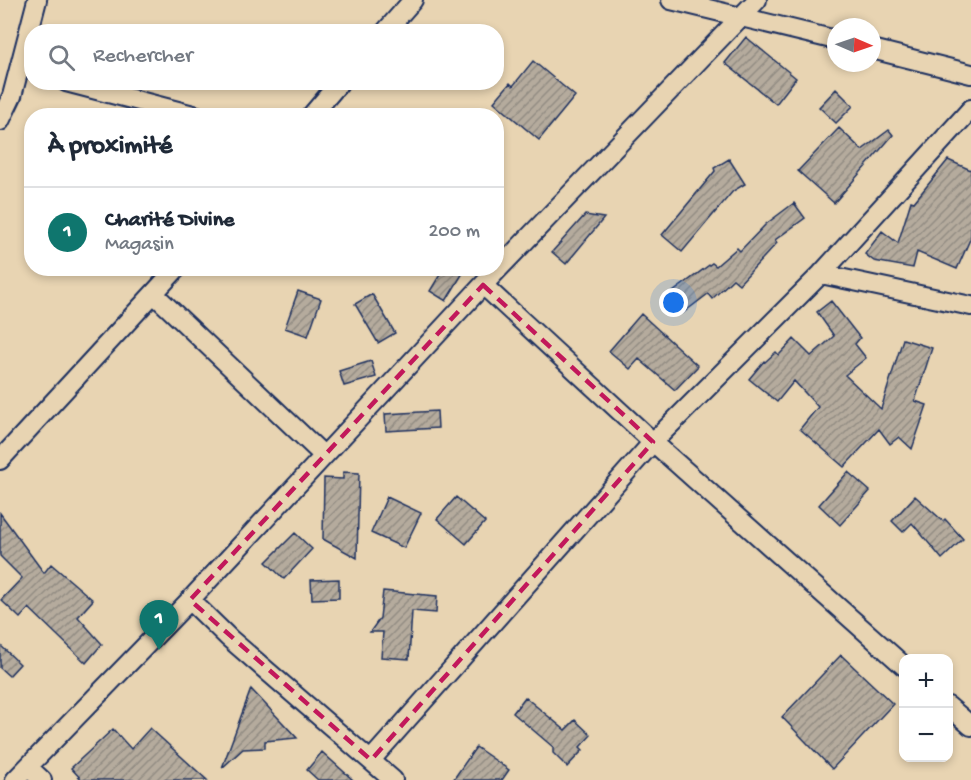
<!DOCTYPE html>
<html lang="fr">
<head>
<meta charset="utf-8">
<style>
	:root { --surface:#fff; --page:#f2f2f3; --text:#1f2937; --muted:#747a83; --line:#e0e1e3; --accent:#0f766e }
	body { margin:0; font-family:"Gochi Hand",sans-serif; background:var(--page); color:var(--text) }
	.controls { position:absolute; right:18px; bottom:18px; display:grid; overflow:hidden; border-radius:12px; box-shadow:0 3px 9px #0003 }
	.controls button { width:54px; height:54px; display:grid; place-items:center; padding:0; border:0; border-bottom:2px solid var(--line); background:var(--surface); color:var(--text); font:30px sans-serif }
	.compass { position:absolute; left:827px; top:18px; width:54px; height:54px; border-radius:50%; background:var(--surface); box-shadow:0 3px 9px #0003; rotate:92deg }
	.you { position:absolute; left:674px; top:303px; width:21px; height:21px; margin:-15px; border:4px solid #fff; border-radius:50%; background:#1a73e8; box-shadow:0 0 0 9px #1a73e833 }
	.badge { display:grid; place-items:center; width:39px; height:39px; border-radius:50%; background:var(--accent); color:#fff; font-size:20px; font-weight:700 }
	.pin { position:absolute; translate:-50% -50px; filter:drop-shadow(0 2px 3px #0008) }
	.pin::after { content:''; position:absolute; top:32px; width:21px; height:18px; background:inherit; clip-path:polygon(0 0,100% 0,50% 100%) }
	.list { margin:0; padding:0; list-style:none }
	h2 { display:flex; justify-content:space-between; align-items:center; height:78px; margin:0; padding:0 24px; font-size:26px }
	h2 small { font-size:20px; font-weight:400; color:var(--muted) }
	.list li { display:grid; grid-template-columns:39px 1fr auto; gap:18px; align-items:center; box-sizing:border-box; height:90px; padding:0 24px; border-top:2px solid var(--line) }
	.list b { display:block; font-size:22px; white-space:nowrap }
	.list p { margin:0; font-size:20px; white-space:nowrap; color:var(--muted) }
	.list em { font-size:20px; font-style:normal; color:var(--muted) }
	.icon { flex:none; width:33px; height:33px; fill:none; stroke:currentColor; stroke-width:2; stroke-linecap:round; stroke-linejoin:round }
	.map { position:relative; flex:none; width:971px; height:780px; overflow:hidden }
	.search { position:absolute; background:var(--surface); box-shadow:0 3px 9px #0003; left:24px; top:24px; width:480px; height:66px; display:flex; align-items:center; gap:15px; box-sizing:border-box; padding:0 21px; border-radius:24px; color:var(--muted); font-size:22px }
	.panel { position:absolute; background:var(--surface); box-shadow:0 3px 9px #0003; left:24px; top:108px; width:480px; height:168px; border-radius:24px }
	.map>svg:first-child { display:block }
</style>
</head>
<body>
<div class="map">
<svg width="971" height="780" viewBox="0 0 971 780">
	<defs>
		<pattern id="building-hatch" width="6" height="6" patternUnits="userSpaceOnUse" patternTransform="scale(1.5)"><rect width="6" height="6" fill="#b5ab9d"/><path d="M-1 1l2-2M0 6l6-6M5 7l2-2" fill="none" stroke="#928c83"/></pattern>
	</defs>
	<rect width="100%" height="100%" fill="#e8d4b2"/>
	<filter id="ink" filterUnits="userSpaceOnUse"><feTurbulence type="fractalNoise" baseFrequency=".0167" numOctaves="2"/><feDisplacementMap in="SourceGraphic" scale="12" xChannelSelector="R" yChannelSelector="G"/><feConvolveMatrix kernelMatrix="1 2 1 2 8 2 1 2 1" color-interpolation-filters="sRGB"/></filter>
	<g filter="url(#ink)">
		<!-- building -->
		<path fill="url(#building-hatch)" stroke="#1b2f5e" stroke-width="1.5" d="M746,37L796,78L776,104L725,63Z
			M533,61L575,96L539,140L494,102L510,83L513,86Z
			M836,89L853,106L836,123L819,107Z
			M839,128L862,150L889,130L893,135L834,203L798,171Z
			M729,159L745,184L733,191L682,252L662,235L715,171L714,168Z
			M948,160L971,170V237L957,269L917,252L913,268L874,261L865,254L882,231L898,243L911,201L914,202Z
			M794,203L805,218L775,240L777,243L739,284L733,279L712,299L708,294L683,313L669,295L712,263L716,266L737,248L740,251L766,224Z
			M585,215L604,218L566,264L552,252Z
			M444,268H466L446,301L430,291Z
			M298,291L321,299L308,336L285,328Z
			M372,294L395,333L378,343L355,304Z
			M831,301L860,338L855,344L866,358L845,375L881,409L903,339L932,348L915,401L927,405L912,449L899,437L890,444L879,429L844,467L800,429L818,407L794,381L777,402L749,379L764,361L765,362L776,352L779,355L794,339L811,356L834,336L817,312Z
			M641,314L698,366L675,390L639,359L630,369L609,351Z
			M371,361L376,377L344,386L339,371Z
			M437,411L438,428L386,431L385,414Z
			M343,472L359,473L357,558L323,539L324,478L343,479Z
			M848,472L870,491L840,525L819,505Z
			M915,496L943,521L945,519L963,539L942,559L912,523L903,532L892,521Z
			M387,497L421,513L404,548L371,533Z
			M456,497L485,522L466,544L437,519Z
			M0,513L44,573L51,564L93,600L78,617L102,644L86,663L29,608L20,618L1,600L22,578L0,556Z
			M295,533L312,549L284,579L266,562Z
			M339,579V598L312,599L311,580Z
			M383,591L437,596L436,613L412,611L409,659L381,657L383,632H370L380,618Z
			M0,645L20,664L9,676L0,668Z
			M841,655L893,704L832,769L782,717Z
			M251,689L297,738L265,741V748L243,749L222,768Z
			M525,697L565,730L575,720L591,735L580,747L583,750L567,767L553,753V747L513,713Z
			M150,728L207,780H82L71,768L113,729L131,749Z
			M476,747L509,770L502,780H453Z
			M322,752L353,780H318L307,770Z"/>
		<g fill="none" stroke-linecap="round" stroke-linejoin="round">
			<!-- minor casing -->
			<g stroke="#1b2f5e" stroke-width="22">
				<path id="minor" d="M671,0L836,40
					M385,32L413,0
					M872,49L971,74
					M66,82L197,116
					M311,116L340,82
					M0,121L12,96L37,0
					M821,274L971,306
					M483,285L653,442L904,666
					M154,294L323,455
					M0,460L177,268
					M190,600L229,638L393,780
					M948,706L971,726
					M371,760L653,442L821,274L971,109
					M28,767L42,780
					M15,780L190,600L483,285L757,0"/>
			</g>
			<!-- minor -->
			<use href="#minor" stroke="#e8d4b2" stroke-width="18"/>
		</g>
	</g>
	<!-- marked area -->
	<path fill="none" stroke="#c2185b" stroke-width="4.5" stroke-dasharray="12 8" stroke-linejoin="round" d="M483,285L653,442L371,760L190,600Z"/>
</svg>
<div class="controls">
<button>+</button>
<button>−</button>
</div>
<svg class="compass" viewBox="-18 -18 36 36"><path d="M0-13l5 13h-10z" fill="#e53935"/><path d="M0 13l5-13h-10z" fill="#747a83"/></svg>
<div class="you"></div>
<div class="pin badge" style="left:159px;top:650px">1</div>
<div class="search"><svg class="icon" aria-label="search" viewBox="0 0 24 24"><circle cx="10" cy="10" r="6"/><path d="M15 15l6 6"/></svg>Rechercher</div>
<section class="panel">
<h2>À proximité<small></small></h2>
<ul class="list">
<li><span class="badge">1</span><div><b>Charité Divine</b><p>Magasin</p></div><em>200 m</em></li>
</ul>
</section>
</div>
</body>
</html>
